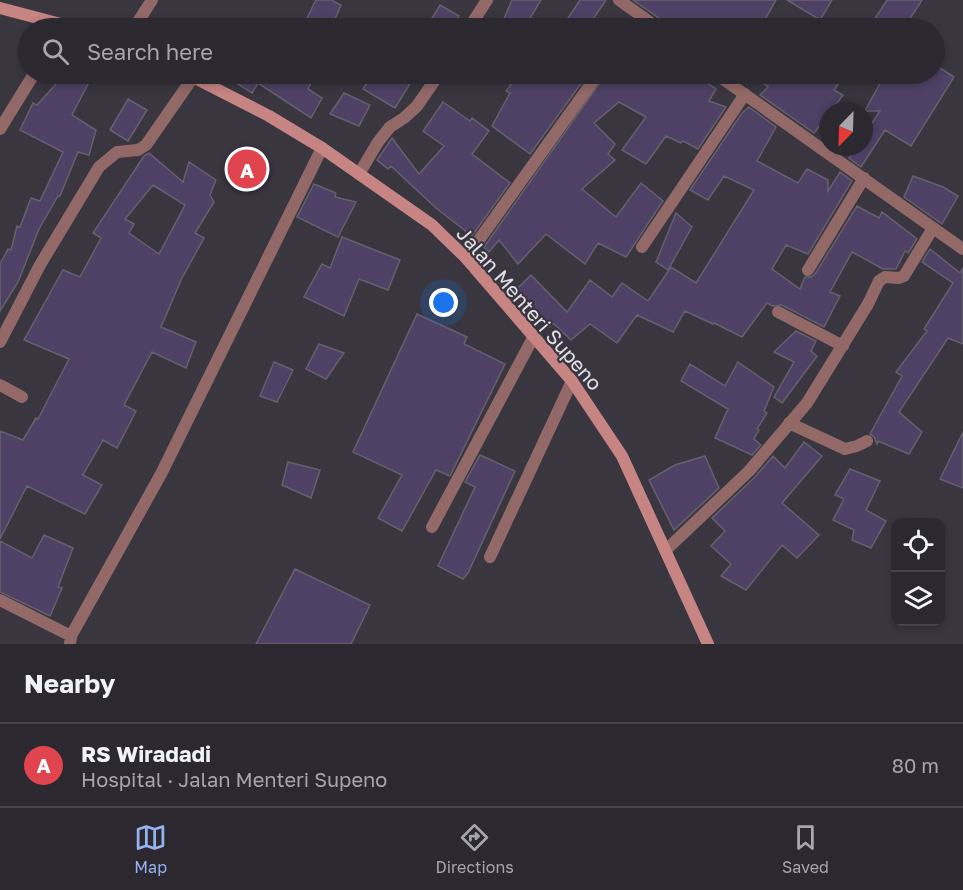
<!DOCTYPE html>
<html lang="en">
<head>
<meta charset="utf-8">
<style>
	:root { --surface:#2b2830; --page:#37343c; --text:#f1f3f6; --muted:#a6a6ab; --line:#47444c; --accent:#95b2f1 }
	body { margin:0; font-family:"Golos Text",sans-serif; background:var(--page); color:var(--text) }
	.controls { position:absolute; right:18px; bottom:18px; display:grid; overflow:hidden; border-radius:12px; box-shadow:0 3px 9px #0003 }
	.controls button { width:54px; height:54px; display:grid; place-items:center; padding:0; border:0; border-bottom:2px solid var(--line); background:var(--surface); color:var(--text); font:30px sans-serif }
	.compass { position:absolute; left:819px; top:102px; width:54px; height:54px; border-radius:50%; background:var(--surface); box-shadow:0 3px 9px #0003; rotate:203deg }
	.you { position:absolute; left:444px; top:303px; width:21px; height:21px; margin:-15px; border:4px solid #fff; border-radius:50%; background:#1a73e8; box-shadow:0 0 0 9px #1a73e833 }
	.badge { display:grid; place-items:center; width:39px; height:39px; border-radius:50%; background:var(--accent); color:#fff; font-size:20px; font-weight:700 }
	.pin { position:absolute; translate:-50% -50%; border:3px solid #fff; box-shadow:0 2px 6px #0006 }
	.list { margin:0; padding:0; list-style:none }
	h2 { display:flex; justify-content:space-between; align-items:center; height:78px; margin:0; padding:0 24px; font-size:26px }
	h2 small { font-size:20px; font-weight:400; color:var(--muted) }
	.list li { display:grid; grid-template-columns:39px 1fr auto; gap:18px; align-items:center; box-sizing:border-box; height:84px; padding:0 24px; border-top:2px solid var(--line) }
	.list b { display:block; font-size:22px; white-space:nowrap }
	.list p { margin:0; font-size:20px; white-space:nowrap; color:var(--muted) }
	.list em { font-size:20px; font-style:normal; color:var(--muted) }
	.icon { flex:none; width:33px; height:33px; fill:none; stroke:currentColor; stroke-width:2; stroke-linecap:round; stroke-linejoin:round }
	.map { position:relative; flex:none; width:963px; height:644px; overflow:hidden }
	.search { position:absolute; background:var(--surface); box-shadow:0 3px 9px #0003; left:18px; right:18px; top:18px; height:66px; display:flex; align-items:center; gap:15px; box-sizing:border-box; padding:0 21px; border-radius:33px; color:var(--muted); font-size:22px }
	.sheet { height:162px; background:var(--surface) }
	nav { display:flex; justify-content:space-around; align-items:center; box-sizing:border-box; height:84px; border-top:2px solid var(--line); background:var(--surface); font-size:16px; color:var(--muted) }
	nav a { display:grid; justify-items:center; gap:3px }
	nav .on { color:var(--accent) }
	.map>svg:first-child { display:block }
</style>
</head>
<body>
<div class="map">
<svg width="963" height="644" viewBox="0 0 963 644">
	<rect width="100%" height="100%" fill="#393640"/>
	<!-- building -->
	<path fill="#4e4165" stroke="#65616c" stroke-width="1.5" fill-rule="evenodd" d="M316,0H331L341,5L335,19L314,28H302Z
		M512,0H541L524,28H500Z
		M580,0H606L587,28H577L566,21Z
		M633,0H776L760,28H666L663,21Z
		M787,0H832L820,20Z
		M887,0H922L904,28H869Z
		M440,5L459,16L452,28H426Z
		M934,64L954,77L911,146L885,130L861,167L849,158L856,147H864V135L880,111H865L885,74H934Z
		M65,74L88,84L72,115L96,130L89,155L78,152L60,196H58L39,229L18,282L0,311V264L8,249L11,250L17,226L20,227L31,198L40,201L63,152L20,130L33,103L37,105Z
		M222,74H316L308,89L322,98L311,118L258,83L252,93Z
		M372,74H416L395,108L363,89Z
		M494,74H588L530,154L492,126L510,93L506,91L511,85Z
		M606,74H694L716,89L709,101L726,107L698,149L683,141L681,143L666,136L646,164L622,150L646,117L619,102L594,123L615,144L608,154L615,160L582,189L616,217L641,183L663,201L626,257L598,243L585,264L546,234L518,264L499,240L489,252L484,247Z
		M753,74H845L834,90L843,95L831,111H828V115L814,133L760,95L768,87Z
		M344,93L370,105L359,126L330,114Z
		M128,99L147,110L128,141L110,130Z
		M443,102L470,121L472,118L489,131L472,154L510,183L472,236L436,208L391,166L388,169L377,160L392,138L419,174L444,146L423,131Z
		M749,107L776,127L757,161L798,183L807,169L828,180V191L840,172L852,181L808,254L786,245L772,269L800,289L805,277H811L815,274L857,206L879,218L882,212L917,239L908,253L905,251L896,269H883L852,252L830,292L840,296L824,327L782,305L773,306L767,303L742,337L714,323L713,324L685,311L673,332L637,315L617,343L590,324L571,340L553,323L549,327L513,293L531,275L567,312L590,280L612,297L622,283L648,301L671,267L696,283L754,190L724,176L708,200L690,190L742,113Z
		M149,153L183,182L189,162L216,180L210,195L214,202L195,233L204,238L181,280L161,327L196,342L186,368L152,352L124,405L136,411L117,448L103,440L83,475L102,485L85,514L27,486L0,539V431L23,440L36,418L38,419L69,359L24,340L63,270L80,277L101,238L93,233L144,156ZM153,185L185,205L159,254L129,233L134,224L125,219Z
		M913,176L943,187L958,196L942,224L904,197Z
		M314,184L336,193L335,197L356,202L338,237L297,217Z
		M676,213L692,227L668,270L656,262Z
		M342,237L400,260L388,290L359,279L344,316L304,297L322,264L330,268Z
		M930,249L960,273L963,268V344L948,338L899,412L922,432L909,454L878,441L877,444L874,437L870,434L902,376L896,372L927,331L924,329L953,283L922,262Z
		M417,314L467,337L464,344L505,364L450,476L436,470L402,531L378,518L402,475L353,452Z
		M796,331L816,341L811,351L817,356L782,403L774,397L794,362L774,352Z
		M319,344L344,353L326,379L306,369Z
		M274,362L293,370L277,402L260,396Z
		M738,362L774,387L764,411L767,413L757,429L759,430L754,439L761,445L752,455L715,438L728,409L681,381L690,364L725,386Z
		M963,432V488L940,479Z
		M804,442L822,456L782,503L819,535L797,558L782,545L746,590L721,576L731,564L711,546L725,531L712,518L755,477L773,456L785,468Z
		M480,455L515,471L468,573L463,579L438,566L475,487L465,482Z
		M705,456L719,488L674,530L649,480L675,465Z
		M288,462L320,470L311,498L282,485Z
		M850,469L880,481L866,510L886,521L871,548L852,540L854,530L833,520L844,499L835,495Z
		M44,535L73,548L58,587L62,588L50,616L0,592V541L32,558Z
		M295,569L370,605L351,644H256Z"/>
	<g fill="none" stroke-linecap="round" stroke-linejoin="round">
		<!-- minor -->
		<path stroke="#936968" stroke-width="12" d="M619,0L658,28
			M134,28L152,0
			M469,28L487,0
			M634,28L643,17
			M716,74L963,249
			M0,129L34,74
			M359,174L378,142L390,127L404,118L417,106L439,74
			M642,247L745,94
			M466,258L598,74
			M808,270L864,178
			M778,312L843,346
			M0,342L40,265L99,167L117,152L138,150L146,145L194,76
			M0,385L22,397
			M789,423L845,449L857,446L867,441
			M432,527L534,336
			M666,550L749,471L807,403L868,304L879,281L885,277L899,278L904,276L933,228
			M490,557L572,381
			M0,600L71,636
			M70,644L71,636L161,474L322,148"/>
		<!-- secondary -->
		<path stroke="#c68482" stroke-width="12" d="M0,8L76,28
			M187,74L269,116L322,148L432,225L466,258L572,381L622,456L708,644"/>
	</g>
	<g text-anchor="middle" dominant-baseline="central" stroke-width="4.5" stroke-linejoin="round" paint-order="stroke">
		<!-- street labels -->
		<g font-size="20" fill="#e3e1e7" stroke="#393640">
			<text transform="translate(530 308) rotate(49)">Jalan Menteri Supeno</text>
		</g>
	</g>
</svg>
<div class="controls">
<button><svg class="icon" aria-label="locate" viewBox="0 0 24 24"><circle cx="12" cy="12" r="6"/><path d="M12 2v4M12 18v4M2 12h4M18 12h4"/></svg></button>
<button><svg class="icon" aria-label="layers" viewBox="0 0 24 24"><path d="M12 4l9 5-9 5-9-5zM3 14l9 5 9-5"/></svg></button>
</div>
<svg class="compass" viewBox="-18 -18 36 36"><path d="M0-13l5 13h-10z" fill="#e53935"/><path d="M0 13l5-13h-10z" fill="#a6a6ab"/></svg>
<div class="you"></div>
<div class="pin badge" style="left:247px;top:169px;background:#e0444e">A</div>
<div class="search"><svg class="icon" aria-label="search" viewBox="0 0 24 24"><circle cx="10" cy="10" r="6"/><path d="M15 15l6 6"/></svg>Search here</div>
</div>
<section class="sheet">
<h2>Nearby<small></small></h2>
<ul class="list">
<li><span class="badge" style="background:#e0444e">A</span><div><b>RS Wiradadi</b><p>Hospital · Jalan Menteri Supeno</p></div><em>80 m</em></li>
</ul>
</section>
<nav>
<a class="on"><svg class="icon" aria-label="map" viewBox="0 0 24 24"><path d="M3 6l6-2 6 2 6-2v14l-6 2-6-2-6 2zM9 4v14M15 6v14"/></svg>Map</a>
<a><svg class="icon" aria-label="directions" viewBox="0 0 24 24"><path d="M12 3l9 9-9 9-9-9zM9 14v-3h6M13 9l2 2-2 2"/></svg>Directions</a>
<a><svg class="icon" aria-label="saved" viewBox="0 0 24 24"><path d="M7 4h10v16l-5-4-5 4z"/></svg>Saved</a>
</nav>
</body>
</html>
